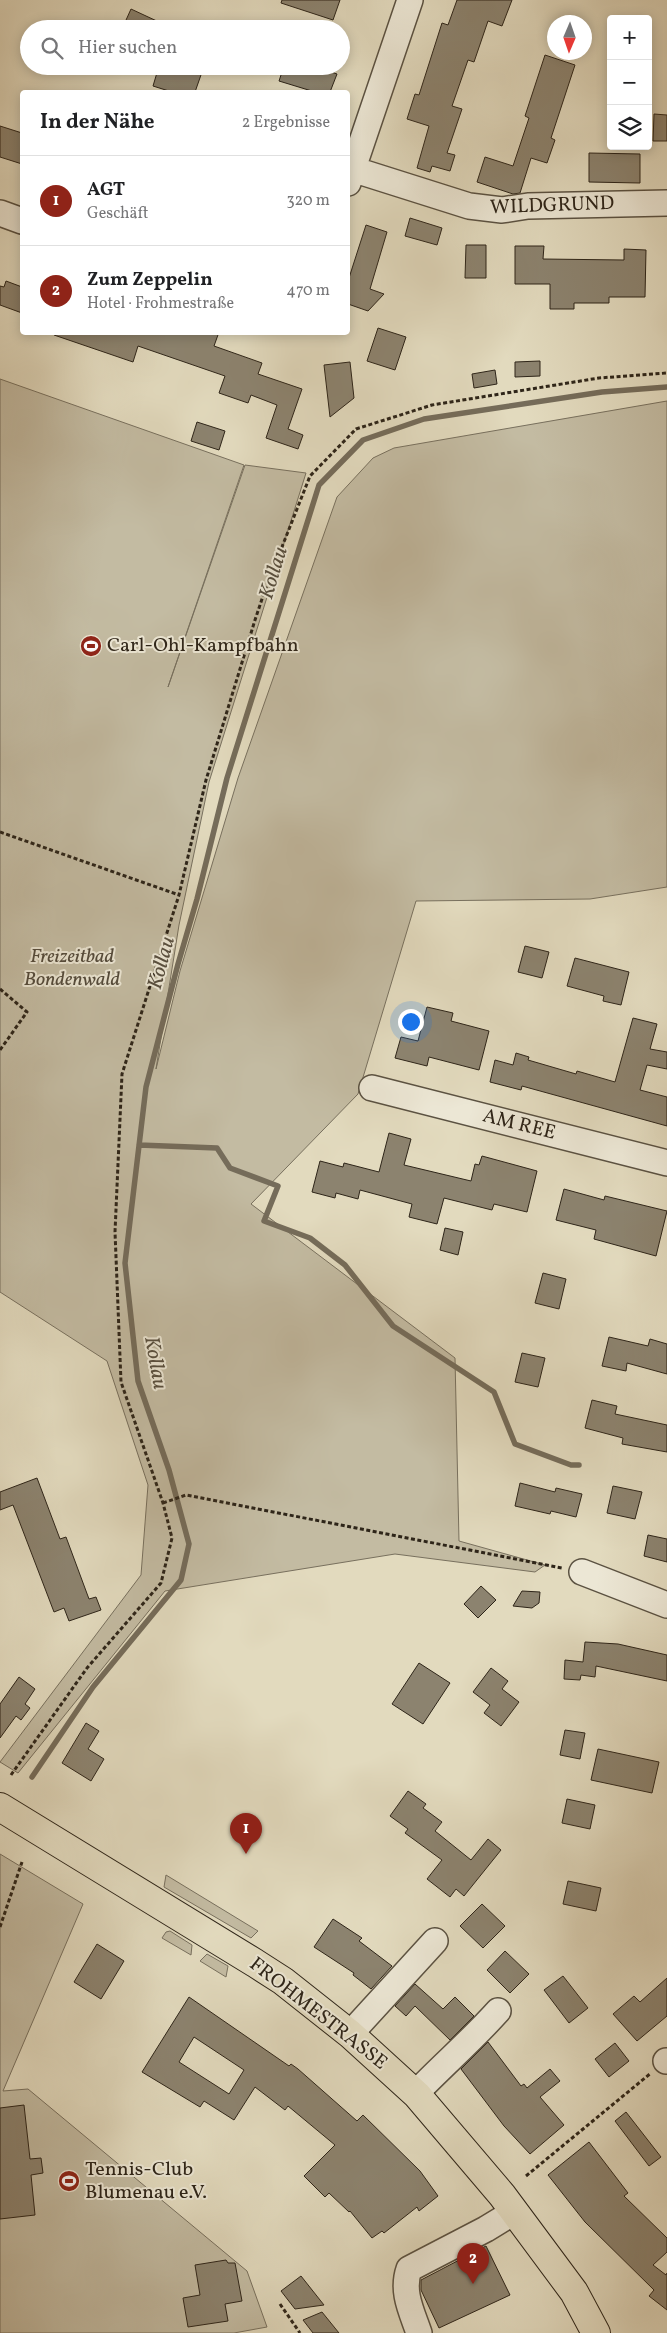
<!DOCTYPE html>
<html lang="de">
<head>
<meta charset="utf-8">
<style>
	:root { --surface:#fff; --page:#f6f6f6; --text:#202124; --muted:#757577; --line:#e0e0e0; --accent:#8f2418 }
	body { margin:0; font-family:Vollkorn,serif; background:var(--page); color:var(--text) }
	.controls { position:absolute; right:15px; top:15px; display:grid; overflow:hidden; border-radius:5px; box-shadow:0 2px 12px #0003 }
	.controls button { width:45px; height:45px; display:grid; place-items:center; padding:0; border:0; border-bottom:1px solid var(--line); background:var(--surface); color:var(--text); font:25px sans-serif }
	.compass { position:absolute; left:547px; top:15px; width:45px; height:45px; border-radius:50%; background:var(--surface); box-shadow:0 2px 12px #0003; rotate:182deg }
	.you { position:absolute; left:410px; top:1021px; width:18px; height:18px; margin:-12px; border:4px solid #fff; border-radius:50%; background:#1a73e8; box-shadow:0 0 0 8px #1a73e833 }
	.badge { display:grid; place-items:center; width:32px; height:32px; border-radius:50%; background:var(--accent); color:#fff; font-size:16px; font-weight:700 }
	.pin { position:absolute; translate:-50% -41px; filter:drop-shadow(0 1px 2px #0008) }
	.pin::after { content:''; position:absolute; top:26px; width:18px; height:15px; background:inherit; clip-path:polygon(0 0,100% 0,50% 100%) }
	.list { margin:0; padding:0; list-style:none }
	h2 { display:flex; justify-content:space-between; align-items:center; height:65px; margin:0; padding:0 20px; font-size:21px }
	h2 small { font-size:16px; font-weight:400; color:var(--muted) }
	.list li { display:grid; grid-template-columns:32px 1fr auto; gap:15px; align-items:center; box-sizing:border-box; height:90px; padding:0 20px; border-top:1px solid var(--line) }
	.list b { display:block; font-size:19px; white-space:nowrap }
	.list p { margin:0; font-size:16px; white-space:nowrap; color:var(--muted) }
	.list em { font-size:16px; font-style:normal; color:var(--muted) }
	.icon { flex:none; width:28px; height:28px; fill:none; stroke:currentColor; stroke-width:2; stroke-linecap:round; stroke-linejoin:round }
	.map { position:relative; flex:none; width:667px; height:2333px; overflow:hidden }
	.search { position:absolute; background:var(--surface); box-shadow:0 2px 12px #0003; left:20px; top:20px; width:330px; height:55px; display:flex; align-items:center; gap:12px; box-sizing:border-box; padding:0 18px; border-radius:28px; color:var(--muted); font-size:19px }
	.panel { position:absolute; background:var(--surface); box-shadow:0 2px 12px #0003; left:20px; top:90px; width:330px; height:245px; border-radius:5px }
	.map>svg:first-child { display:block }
</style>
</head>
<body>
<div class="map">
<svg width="667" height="2333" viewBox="0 0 667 2333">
	<rect width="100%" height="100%" fill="#e2dabe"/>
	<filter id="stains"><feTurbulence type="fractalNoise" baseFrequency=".004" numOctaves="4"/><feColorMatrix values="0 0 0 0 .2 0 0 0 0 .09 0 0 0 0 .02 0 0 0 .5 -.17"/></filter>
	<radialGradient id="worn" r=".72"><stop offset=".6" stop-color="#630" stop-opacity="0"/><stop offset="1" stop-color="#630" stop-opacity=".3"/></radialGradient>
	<!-- green -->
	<path fill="#c3bba2" stroke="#78705e" d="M0,379L244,465L168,687L245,465L306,473L209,782L179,925L156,1069L180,971L238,778L337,497L373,458L394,448L667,401V887L590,899L416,901L358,1094L251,1204L455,1358L459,1541L545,1565L535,1572L395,1554L165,1591L18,1773L0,1762L141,1575L148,1485L107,1361L0,1292Z
		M0,1854L83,1904L3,2091L28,2089L247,2271L267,2327L234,2333H0Z
		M166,1875L258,1931L251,1938L164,1887Z
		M170,1931L192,1945L191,1955L162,1938L166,1932Z
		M207,1954L228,1966L226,1977L200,1961Z"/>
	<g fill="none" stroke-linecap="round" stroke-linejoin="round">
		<!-- stream -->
		<path stroke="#756c5a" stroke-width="5.5" d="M139,1145L217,1148L230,1168L278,1186L264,1221L310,1238L345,1265L393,1326L494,1392L515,1444L571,1465H579
			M32,1777L93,1687L181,1580L189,1544L169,1470L138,1381L125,1263L146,1087L178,964L197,899L227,778L319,485L363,440L424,419L602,392L667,387"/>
	</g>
	<!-- building -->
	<path fill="#8c836f" stroke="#2e2519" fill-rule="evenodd" d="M282,0H340L333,20L281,3Z
		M457,0H512L502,26L488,21L474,62L468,60L452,106L462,109L447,153L455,155L450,171L432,166L430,172L417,168L429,126L407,119L415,94L419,95L442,23L448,25Z
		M131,9L174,29H122Z
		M545,55L575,65L551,138L555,140L547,163L531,158L520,193L513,194L477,182L485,157L513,166L529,118L525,116Z
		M159,66H183L202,72L195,92H172L153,86Z
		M284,66H314L337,74L330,92H315L279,81Z
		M654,114L667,115V141H653Z
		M0,126L22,133V164L0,157Z
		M589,153L640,154V183L589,182Z
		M410,218L442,228L437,245L405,236Z
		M366,225L387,232L370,289L384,294L368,311L348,304V281Z
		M466,245H486V278H465Z
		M515,246H544L543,259L624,260V249L646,250L645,297H609V303H574V309H550V284H515Z
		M6,281L22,287V313L0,305V286L4,287Z
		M378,328L406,337L395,370L367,361Z
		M54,332H219L214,346L262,363L258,374L302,389L288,429L303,435L298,449L266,438L277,405L251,395L248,403L219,393L225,376L138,346L133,362L54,335Z
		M540,361V376L515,377V362Z
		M350,362L354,398L330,417L324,365Z
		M495,370L497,384L474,388L472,374Z
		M197,422L225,431L219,450L191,441Z
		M525,946L549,952L542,978L518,972Z
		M575,958L629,972L621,1005L603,1001L604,996L567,986Z
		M427,1007L453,1013L451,1021L489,1031L479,1070L429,1057L427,1066L395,1058L401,1037L418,1041Z
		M633,1018L657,1024L650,1049L667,1052V1069L647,1065L640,1090L667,1097V1126L522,1086L521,1090L490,1082L495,1060L513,1065L516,1053L529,1057L528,1060L576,1074L577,1071L615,1082Z
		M389,1133L411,1139L404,1165L471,1181L475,1164L479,1165L482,1156L537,1171L527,1212L494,1204L492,1210L444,1198L437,1224L409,1217L412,1204L360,1190L358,1199L336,1193L335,1198L312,1192L320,1161L343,1167L344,1163L379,1172Z
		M564,1189L604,1200L605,1196L667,1211L656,1256L594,1239L596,1230L556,1220Z
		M445,1228L463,1232L458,1255L440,1250Z
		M543,1273L566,1279L559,1309L535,1303Z
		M609,1337L648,1346L650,1339L667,1344V1374L627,1363L626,1371L602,1366Z
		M522,1353L545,1358L538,1387L515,1382Z
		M592,1400L617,1406L615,1414L667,1425V1452L622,1444L623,1438L585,1428Z
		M37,1478L60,1539L66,1537L89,1599L96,1597L101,1610L69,1621L64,1608L54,1612L13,1505L0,1510V1492Z
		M520,1483L555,1492L556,1488L582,1494L576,1517L551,1511L550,1514L515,1506Z
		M613,1486L642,1492L635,1519L607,1513Z
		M648,1535L667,1539V1562L644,1556Z
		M481,1586L496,1600L478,1618L464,1604Z
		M522,1591L540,1592L539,1603L532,1608L513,1606Z
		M585,1642L618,1644L667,1655V1681L596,1666L595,1677L581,1675L580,1680L564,1679L565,1660L583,1662Z
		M419,1663L450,1683L423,1724L392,1704Z
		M491,1668L508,1681L502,1689L519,1702L501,1726L484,1713L490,1705L473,1692Z
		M19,1677L35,1689L25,1704L30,1708L21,1720L16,1716L0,1738V1704Z
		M86,1723L99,1731L88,1749L104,1759L91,1781L62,1763Z
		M565,1730L585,1733L580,1759L560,1755Z
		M598,1749L659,1762L652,1793L591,1780Z
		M408,1791L426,1804L423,1808L442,1822L435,1831L471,1860L488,1839L501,1850L464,1896L456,1889L450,1897L427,1879L442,1860L405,1833L408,1829L390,1816Z
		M567,1799L595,1805L590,1829L562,1823Z
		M568,1881L601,1888L596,1911L563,1904Z
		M482,1904L505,1926L483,1948L460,1926Z
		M333,1919L362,1938L359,1941L392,1966L371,1989L353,1975L354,1973L314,1947Z
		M97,1944L124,1961L101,1999L74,1982Z
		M505,1951L529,1974L510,1993L487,1970Z
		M563,1976L588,2008L569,2023L544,1990Z
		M667,1978V2016L637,2041L613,2014L634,1996L640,2002Z
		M415,1984L443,2009L455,1997L474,2016L450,2040L415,2006L406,2016L395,2006Z
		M189,1997L289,2066L291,2064L298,2069L357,2121L363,2115L420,2171L438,2196L419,2211L417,2207L384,2233L382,2231L372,2238L350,2211L349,2212L329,2193L325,2197L304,2176L335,2145L288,2106L285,2110L255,2087L234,2120L204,2101L200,2107L142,2072ZM194,2037L244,2070L229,2094L179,2062Z
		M488,2042L521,2086L524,2084L527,2088L550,2069L560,2081L540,2097L564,2125L530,2154L504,2126L461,2069Z
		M615,2043L629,2061L609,2077L595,2059Z
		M24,2105L30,2159L41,2158L43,2173L31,2175L35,2215L0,2219V2108Z
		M626,2112L661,2157L649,2166L615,2121Z
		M589,2142L628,2193L624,2196L667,2238V2252L653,2265L666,2275L667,2273V2310L649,2296L654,2290L585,2222L548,2175Z
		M486,2246L510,2295L439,2328L421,2290V2280Z
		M226,2260L228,2263H235L242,2301L225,2304L228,2321L188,2327L183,2298L200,2295L195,2265Z
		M301,2276L324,2305L295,2309L281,2291Z
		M322,2312L339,2333H313L303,2320Z"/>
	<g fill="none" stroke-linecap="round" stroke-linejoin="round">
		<!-- minor casing -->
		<g stroke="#5b5242" stroke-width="28">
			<path id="minor" d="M352,169L469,206L502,210L528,206L667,203
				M348,183L410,0
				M0,213L22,221
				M372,1088L667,1163
				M582,1572L667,1605
				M350,2034L435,1941
				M666,2061H667
				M416,2093C443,2065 472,2040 498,2011
				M419,2333C412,2312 401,2292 409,2269L486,2229L514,2212"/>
		</g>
		<!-- major casing -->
		<g stroke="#2e2519" stroke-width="30">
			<path id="major" d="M0,1807L255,1963L283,1981L350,2034L417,2095L502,2195L574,2292L596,2333"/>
		</g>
		<!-- path -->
		<path stroke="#2e2519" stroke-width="3" stroke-dasharray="4 2.5" stroke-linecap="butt" d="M0,832L179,895
			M0,989L27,1012L0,1050
			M163,1503L186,1495L562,1568
			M11,1775L87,1668L161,1583L172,1538L163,1503L121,1382L115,1232L122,1074L179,895L206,780L255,620L265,590L310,476L356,429L432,405L599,378L667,373
			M0,1927L22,1862
			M526,2176L651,2073
			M280,2304L300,2333"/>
		<!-- minor -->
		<use href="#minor" stroke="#ece7d5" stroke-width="25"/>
		<!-- major -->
		<use href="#major" stroke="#e2dabe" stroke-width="28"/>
	</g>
	<!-- icons -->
	<defs>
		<g id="stadium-disc" transform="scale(1.125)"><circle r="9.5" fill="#8f2418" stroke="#ece7d5"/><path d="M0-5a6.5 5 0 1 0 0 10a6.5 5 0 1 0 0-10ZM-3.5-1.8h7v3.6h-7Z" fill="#fff"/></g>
	</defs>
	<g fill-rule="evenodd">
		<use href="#stadium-disc" x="91" y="646"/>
		<use href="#stadium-disc" x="69" y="2181"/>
	</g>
	<g text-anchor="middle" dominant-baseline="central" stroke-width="4" stroke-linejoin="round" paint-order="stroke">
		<!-- street labels -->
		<g font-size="20" fill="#2e2519" stroke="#ece7d5">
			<text transform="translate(552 206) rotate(-2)">WILDGRUND</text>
			<text transform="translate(519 1125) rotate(14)">AM REE</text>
			<text transform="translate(318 2014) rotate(38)">FROHMESTRASSE</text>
		</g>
		<!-- poi labels -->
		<g font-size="20" fill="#2e2519" stroke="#ece7d5" text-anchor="start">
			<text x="107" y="646">Carl-Ohl-Kampfbahn</text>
			<text x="85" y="2170">Tennis-Club<tspan x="85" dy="23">Blumenau e.V.</tspan></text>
		</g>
		<!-- park labels -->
		<g font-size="20" font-style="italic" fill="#534a3b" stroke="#ece7d5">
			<text x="72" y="957">Freizeitbad<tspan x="72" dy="23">Bondenwald</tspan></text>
		</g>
		<!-- water labels -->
		<g font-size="21" font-style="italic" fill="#584f3f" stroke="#ece7d5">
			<text transform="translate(274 573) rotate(-73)">Kollau</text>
			<text transform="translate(162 963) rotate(-75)">Kollau</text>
			<text transform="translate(155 1363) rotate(80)">Kollau</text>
		</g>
	</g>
	<rect width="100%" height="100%" filter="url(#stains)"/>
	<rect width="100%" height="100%" fill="url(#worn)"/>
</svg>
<div class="controls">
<button>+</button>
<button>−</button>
<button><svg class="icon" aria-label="layers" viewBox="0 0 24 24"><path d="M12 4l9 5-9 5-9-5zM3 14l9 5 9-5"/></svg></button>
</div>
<svg class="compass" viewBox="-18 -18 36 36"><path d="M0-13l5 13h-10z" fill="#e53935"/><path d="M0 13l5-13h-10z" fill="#757577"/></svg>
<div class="you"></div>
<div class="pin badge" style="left:246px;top:1854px">1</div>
<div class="pin badge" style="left:473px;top:2284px">2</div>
<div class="search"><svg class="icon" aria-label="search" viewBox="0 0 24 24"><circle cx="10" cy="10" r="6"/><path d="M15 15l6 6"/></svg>Hier suchen</div>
<section class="panel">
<h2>In der Nähe<small>2 Ergebnisse</small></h2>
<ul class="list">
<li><span class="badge">1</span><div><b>AGT</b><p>Geschäft</p></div><em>320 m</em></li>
<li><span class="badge">2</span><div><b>Zum Zeppelin</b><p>Hotel · Frohmestraße</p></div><em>470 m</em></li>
</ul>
</section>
</div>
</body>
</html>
